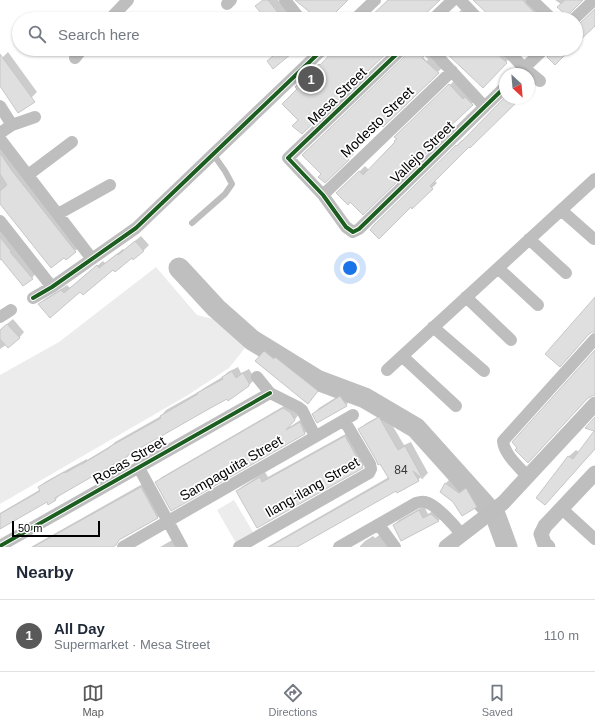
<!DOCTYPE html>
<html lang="en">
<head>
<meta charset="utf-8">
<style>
	:root { --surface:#fff; --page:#f6f6f7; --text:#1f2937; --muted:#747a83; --line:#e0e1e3; --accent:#595959 }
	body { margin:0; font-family:Arial,sans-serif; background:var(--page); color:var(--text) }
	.compass { position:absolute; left:499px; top:68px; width:36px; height:36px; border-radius:50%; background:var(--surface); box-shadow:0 1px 3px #0004; rotate:154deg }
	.scale { position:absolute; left:12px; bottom:10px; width:88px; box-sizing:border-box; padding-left:4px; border:2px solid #000; border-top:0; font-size:11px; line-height:14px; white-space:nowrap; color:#000; -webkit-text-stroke:3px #fff; paint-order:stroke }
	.you { position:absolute; left:350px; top:268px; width:14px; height:14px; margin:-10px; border:3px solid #fff; border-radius:50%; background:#1a73e8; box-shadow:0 0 0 6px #1a73e833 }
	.badge { display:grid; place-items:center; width:26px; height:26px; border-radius:50%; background:var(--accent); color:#fff; font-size:13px; font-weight:700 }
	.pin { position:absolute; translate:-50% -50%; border:2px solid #fff; box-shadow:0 1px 4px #0006 }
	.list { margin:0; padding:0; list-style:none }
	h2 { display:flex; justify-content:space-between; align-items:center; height:52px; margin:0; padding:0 16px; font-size:17px }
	h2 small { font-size:13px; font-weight:400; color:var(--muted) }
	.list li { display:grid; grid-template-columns:26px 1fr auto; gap:12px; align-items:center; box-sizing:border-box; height:72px; padding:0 16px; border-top:1px solid var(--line) }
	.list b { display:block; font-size:15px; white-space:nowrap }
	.list p { margin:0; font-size:13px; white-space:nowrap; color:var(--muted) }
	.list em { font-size:13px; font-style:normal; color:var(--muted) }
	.icon { flex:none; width:22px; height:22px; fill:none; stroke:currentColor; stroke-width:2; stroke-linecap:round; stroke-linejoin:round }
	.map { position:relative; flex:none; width:595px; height:547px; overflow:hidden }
	.search { position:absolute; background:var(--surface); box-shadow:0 1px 3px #0004; left:12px; right:12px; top:12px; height:44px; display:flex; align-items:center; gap:10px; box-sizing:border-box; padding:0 14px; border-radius:22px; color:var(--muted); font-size:15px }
	.sheet { height:124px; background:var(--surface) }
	nav { display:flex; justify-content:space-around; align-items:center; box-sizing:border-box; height:56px; border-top:1px solid var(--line); background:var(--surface); font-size:11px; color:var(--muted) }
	nav a { display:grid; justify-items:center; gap:2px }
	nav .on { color:var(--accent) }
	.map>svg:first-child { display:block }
</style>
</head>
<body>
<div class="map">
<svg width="595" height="547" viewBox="0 0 595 547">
	<rect width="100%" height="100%" fill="#fff"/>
	<!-- green -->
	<path fill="#ececec" d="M156,267L197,315L225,322L239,316L268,346L262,349L248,344L229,368L188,395L0,504V375L59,342Z
		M234,500L253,532L236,543L217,510Z"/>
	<!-- shadow -->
	<path fill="#0003" d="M263,0H278L294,19H268L257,6Z
		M475,0H533L551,19H494Z
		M555,0H582L561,4Z
		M462,9L472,19H452Z
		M410,49H414L427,61L428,59L417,49H427L443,67L383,126L381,124L352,152L354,154L325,182Z
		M445,49H503L511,57L483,86Z
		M8,52L37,92L32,97L16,107L0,85V60Z
		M455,80L477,99L449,126L451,128L363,214L350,201L338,193L365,166L369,170L398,138L396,137Z
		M506,98H519L434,180L437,183L432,188L411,206L371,230L462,140L463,141Z
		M0,140L81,246L66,258L0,203Z
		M0,225L37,272L32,278L0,256Z
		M141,236L149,245L143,251L132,256L80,291L40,304L45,299L67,285L70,288L103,261L105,263L123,249L124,250Z
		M13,319L24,332L19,338L6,345L0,349V330Z
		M269,346L279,355L281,353L322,385L313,397L264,351Z
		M238,367L241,373L249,369L254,377V380L249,385L130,453L128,455L61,494L55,500L47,501L0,527V513L41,489L39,487L45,482L70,468L87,459V460L112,445L115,442L161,416L166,410L200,391L204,388L224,376L228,372Z
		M346,391L351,400L346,405L313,414L319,408Z
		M289,403L300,413L288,428L305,417L310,427L305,433L171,510L157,482L162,477Z
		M385,413L404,445L411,442L428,473L423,478L422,476L418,480L396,490L295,547H267L389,477L360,430L365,424Z
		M351,431L368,461L362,467L257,527L237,491L243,486L265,472L268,477Z
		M595,432V449L552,496L568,457L576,450L579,452Z
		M450,479L465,488L471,484L482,501L477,506L462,515L454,501L441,491L446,483Z
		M146,482L163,512L157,518L121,538L115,545L111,547H31Z
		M424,506L428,514L436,509L443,516L439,520L421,529L394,525L399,520Z
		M384,532L393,547H360V546L365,541L373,536L375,538Z
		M174,539L179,547H160Z"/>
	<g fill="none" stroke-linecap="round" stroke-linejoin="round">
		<!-- river -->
		<path stroke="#bfbfbf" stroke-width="21" d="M179,268L216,308L252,340L317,380L365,398L416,428L496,517L507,547"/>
	</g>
	<!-- building -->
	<path fill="#dfdfdf" stroke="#c7c7c7" d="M263,0H268L283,19H266L255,6Z
		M295,0H348L329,19H318Z
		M388,0H440L420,19H368Z
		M473,0H523L527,5L541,19H493Z
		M565,0H583L567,16L557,7Z
		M595,9V26L576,44V26L579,24Z
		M281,49H297L273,69L267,61Z
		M335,49H391L302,134L292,126L298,120L282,104L297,89L295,87L319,64L320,65Z
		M409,49H416L424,56L422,58L439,73L383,127L381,125L347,158L349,160L325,183L318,177L321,174L302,155L407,54Z
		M442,49H492L507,63L483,88Z
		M555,49H571L555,65L547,57Z
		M0,54L35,102L18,113L0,86Z
		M449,84L463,99L465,97L473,105L444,132L446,134L363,215L350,202L348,205L336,193L359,171L363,175L395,142L394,141L397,139L394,137Z
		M504,98H521L470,148L469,147L430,186L433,189L412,209L411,207L379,239L370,230L373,226L456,145L457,146L467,136Z
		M0,153L13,172L76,252L66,260L64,258L51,268L0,204V191L7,185L0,174Z
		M0,237L11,251L10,252L33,279L23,286L1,259L0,260Z
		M135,241L144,251L133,260L132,258L115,272L113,270L83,295L80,292L50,318L38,304L61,290L64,293L97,265L99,268L117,254L118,255Z
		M595,297V332H592L589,334L560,367L545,354Z
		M7,324L20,338L8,348L0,339V330Z
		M595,350V395L592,396L588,398L528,463L515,450L517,448L512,442Z
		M264,351L274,359L275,357L318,391L308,404L255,361Z
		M232,371L236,378L243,373L249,383V386L228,401L227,399L207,410L128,455V456L55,498L56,500L48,505L47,502L0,529V514L40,491L38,487L64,472L65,473L81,464H82L109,448V447L154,422L161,418L160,416L198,394L197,393L223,379L222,377Z
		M340,396L347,406L317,423L312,414Z
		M283,408L290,412L295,420L286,430L300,422L305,434L171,511L155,482Z
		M379,417L398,450L405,446L423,479L413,471L419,481L397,493L396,491L297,547H269L389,479L380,464L378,465L376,460L358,429Z
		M595,417V449L545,505L536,498L568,456L573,459L594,431L585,428Z
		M345,436L363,468L257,528L236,491L260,477L262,482Z
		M445,483L459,493L466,488L477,507L462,516L453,502L440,492Z
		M141,487L158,518L119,540L116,545L113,547H33Z
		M419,510L423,518L431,514L439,521L401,541L393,525Z"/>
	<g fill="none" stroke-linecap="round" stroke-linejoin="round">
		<!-- service -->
		<path stroke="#bebebe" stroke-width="6" d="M192,223L225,194L232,184L225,171L213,154"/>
		<!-- minor -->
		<path stroke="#bebebe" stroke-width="12" d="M285,0L300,19
			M460,0L478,19
			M532,0L552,19
			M227,4L231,0
			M110,19L128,0
			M355,19L375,0
			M433,19L453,0
			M574,19L594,0
			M402,49L288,158L323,195L346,227L353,232L359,229L505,87
			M431,49L484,106
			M506,49L524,68L540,81
			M75,58L82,49
			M519,73L544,49
			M0,106L12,125
			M0,133L12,125L35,117
			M0,139L92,259
			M28,175L72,142
			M323,195L452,71
			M561,210L594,239
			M58,214L110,185
			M0,221L52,287
			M529,239L566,273
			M498,268L538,305
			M466,297L511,340
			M33,298L52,287L136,228L323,49
			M0,317L11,310
			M433,327L484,371
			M402,356L456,406
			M387,370L595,179
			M257,377L270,393L298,407L302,410L315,436
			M139,468L182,547
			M528,477C519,467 504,454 503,441L595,339
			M562,509L595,539
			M379,525L395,547
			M0,546L270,393
			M123,547L353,415
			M239,547L369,473L371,469L370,464L344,420
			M339,547L416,503C419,502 422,501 425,502C436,504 455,526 462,535"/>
		<!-- tertiary -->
		<path stroke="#bebebe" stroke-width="15" d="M446,547L503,503L595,404
			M548,547L544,543L541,534L545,526L595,473"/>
		<!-- cycleway casing -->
		<g stroke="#fff" stroke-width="6">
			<path id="cycleway" d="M402,49L288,158L323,195L346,227L353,232L359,229L505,87
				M33,298L52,287L136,228L323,49
				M0,546L270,393"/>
		</g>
		<!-- cycleway -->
		<use href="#cycleway" stroke="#1b5e20" stroke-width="4"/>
	</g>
	<g text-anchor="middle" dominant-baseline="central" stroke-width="3.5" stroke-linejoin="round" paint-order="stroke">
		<!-- number labels -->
		<g font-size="12" fill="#383838">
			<text x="401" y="470">84</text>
		</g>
		<!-- street labels -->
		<g font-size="14" fill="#000" stroke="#fff">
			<text transform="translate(337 96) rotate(-44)">Mesa Street</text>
			<text transform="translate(377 122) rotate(-44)">Modesto Street</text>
			<text transform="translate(422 152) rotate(-44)">Vallejo Street</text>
			<text transform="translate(129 460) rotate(-30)">Rosas Street</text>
			<text transform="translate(231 468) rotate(-30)">Sampaguita Street</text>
			<text transform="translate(312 487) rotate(-30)">Ilang-ilang Street</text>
		</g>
	</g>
</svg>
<svg class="compass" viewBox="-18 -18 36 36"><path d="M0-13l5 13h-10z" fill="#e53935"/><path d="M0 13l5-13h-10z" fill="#747a83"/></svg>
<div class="scale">50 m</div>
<div class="you"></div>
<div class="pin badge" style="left:311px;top:79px">1</div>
<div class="search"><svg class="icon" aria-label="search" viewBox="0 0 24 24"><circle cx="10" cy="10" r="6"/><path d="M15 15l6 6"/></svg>Search here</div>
</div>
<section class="sheet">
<h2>Nearby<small></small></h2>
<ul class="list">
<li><span class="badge">1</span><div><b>All Day</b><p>Supermarket · Mesa Street</p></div><em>110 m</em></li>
</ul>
</section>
<nav>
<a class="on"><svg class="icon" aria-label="map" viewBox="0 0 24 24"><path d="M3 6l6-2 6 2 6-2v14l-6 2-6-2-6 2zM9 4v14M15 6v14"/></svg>Map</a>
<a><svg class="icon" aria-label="directions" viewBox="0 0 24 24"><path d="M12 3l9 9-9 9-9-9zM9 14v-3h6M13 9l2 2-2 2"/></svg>Directions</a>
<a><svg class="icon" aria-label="saved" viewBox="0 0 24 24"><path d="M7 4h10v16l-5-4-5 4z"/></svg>Saved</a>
</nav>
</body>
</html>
